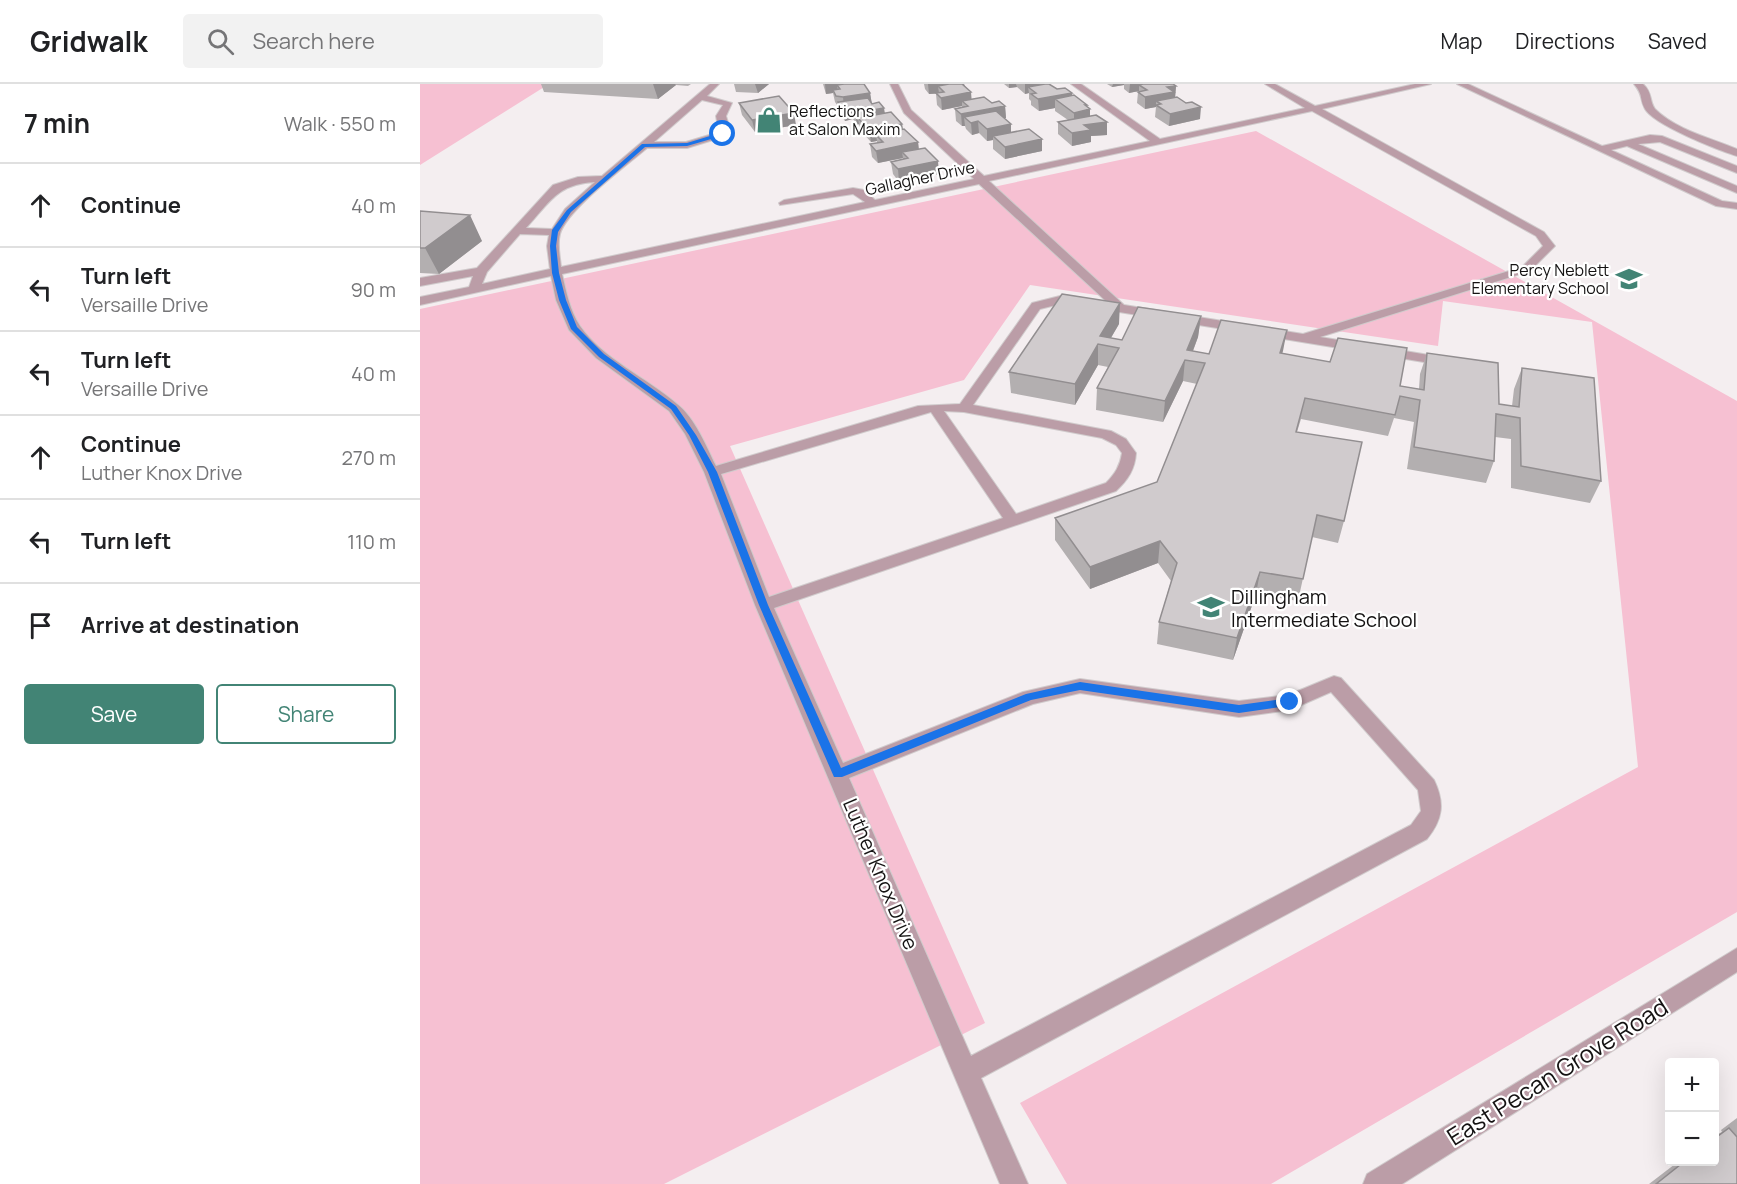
<!DOCTYPE html>
<html lang="en">
<head>
<meta charset="utf-8">
<style>
	:root { --surface:#fff; --page:#f2f2f2; --text:#202124; --muted:#757577; --line:#e0e0e0; --accent:#428475 }
	body { margin:0; font-family:Manrope,sans-serif; background:var(--page); color:var(--text) }
	.controls { position:absolute; right:18px; bottom:18px; display:grid; overflow:hidden; border-radius:6px; box-shadow:0 6px 24px #0002 }
	.controls button { width:54px; height:54px; display:grid; place-items:center; padding:0; border:0; border-bottom:2px solid var(--line); background:var(--surface); color:var(--text); font:30px sans-serif }
	.stop { position:absolute; width:18px; height:18px; margin:-14px; border:4px solid #1a73e8; border-radius:50%; background:#fff }
	.stop.end { background:#1a73e8; border-color:#fff; box-shadow:0 2px 6px #0008 }
	.list { margin:0; padding:0; list-style:none }
	h2 { display:flex; justify-content:space-between; align-items:center; height:78px; margin:0; padding:0 24px; font-size:26px }
	h2 small { font-size:20px; font-weight:400; color:var(--muted) }
	.list li { display:grid; grid-template-columns:39px 1fr auto; gap:18px; align-items:center; box-sizing:border-box; height:84px; padding:0 24px; border-top:2px solid var(--line) }
	.list b { display:block; font-size:22px; white-space:nowrap }
	.list p { margin:0; font-size:20px; white-space:nowrap; color:var(--muted) }
	.list em { font-size:20px; font-style:normal; color:var(--muted) }
	.actions { display:flex; gap:12px; padding:18px 24px }
	.actions a { flex:1; padding:14px 0; border:2px solid var(--accent); border-radius:6px; text-align:center; font-size:21px; color:var(--accent) }
	.actions .main { background:var(--accent); color:#fff }
	.icon { flex:none; width:33px; height:33px; fill:none; stroke:currentColor; stroke-width:2; stroke-linecap:round; stroke-linejoin:round }
	.map { position:relative; flex:none; width:1317px; height:1100px; overflow:hidden }
	header { display:flex; align-items:center; gap:36px; box-sizing:border-box; height:84px; padding:0 30px; background:var(--surface); border-bottom:2px solid var(--line) }
	header strong { font-size:28px }
	nav { display:flex; gap:33px; margin-inline-start:auto; font-size:21px }
	.search { width:420px; height:54px; background:var(--page); display:flex; align-items:center; gap:15px; box-sizing:border-box; padding:0 21px; border-radius:6px; color:var(--muted); font-size:22px }
	main { display:flex }
	aside { flex:1; background:var(--surface) }
	.map>svg:first-child { display:block }
</style>
</head>
<body>
<header>
<strong>Gridwalk</strong>
<div class="search"><svg class="icon" aria-label="search" viewBox="0 0 24 24"><circle cx="10" cy="10" r="6"/><path d="M15 15l6 6"/></svg>Search here</div>
<nav><a>Map</a><a>Directions</a><a>Saved</a></nav>
</header>
<main>
<aside>
<h2>7 min<small>Walk · 550 m</small></h2>
<ul class="list">
<li><svg class="icon" aria-label="ahead" viewBox="0 0 24 24"><path d="M12 20V5M6 11l6-6 6 6"/></svg><div><b>Continue</b></div><em>40 m</em></li>
<li><svg class="icon" aria-label="left" viewBox="0 0 24 24"><path d="M17 20v-9H6M10 6l-5 5 5 5"/></svg><div><b>Turn left</b><p>Versaille Drive</p></div><em>90 m</em></li>
<li><svg class="icon" aria-label="left" viewBox="0 0 24 24"><path d="M17 20v-9H6M10 6l-5 5 5 5"/></svg><div><b>Turn left</b><p>Versaille Drive</p></div><em>40 m</em></li>
<li><svg class="icon" aria-label="ahead" viewBox="0 0 24 24"><path d="M12 20V5M6 11l6-6 6 6"/></svg><div><b>Continue</b><p>Luther Knox Drive</p></div><em>270 m</em></li>
<li><svg class="icon" aria-label="left" viewBox="0 0 24 24"><path d="M17 20v-9H6M10 6l-5 5 5 5"/></svg><div><b>Turn left</b></div><em>110 m</em></li>
<li><svg class="icon" aria-label="arrive" viewBox="0 0 24 24"><path d="M6 21V4h12l-3 4 3 4H6"/></svg><div><b>Arrive at destination</b></div></li>
</ul>
<div class="actions"><a class="main">Save</a><a>Share</a></div>
</aside>
<div class="map">
<svg width="1317" height="1100" viewBox="0 0 1317 1100">
	<rect width="100%" height="100%" fill="#f4eef0"/>
	<!-- green -->
	<path fill="#f6c0d2" d="M0,0H129L0,81Z
		M836,47L1317,317V828L851,1100H647L600,1019L1218,683L1172,238L1023,217L1018,262L610,201L544,296L310,362L565,939L244,1100H0V225Z"/>
	<g fill="none" stroke-linecap="round" stroke-linejoin="round">
		<!-- minor casing -->
		<g stroke="#d0cbcc" stroke-width="2">
			<path id="minor" d="M290,0H299L287,12L312,19L306,32L310,45L306,52L267,64H227C206,82 147,126 140,150C137,161 140,172 141,183L445,118L433,110L360,121L359,119L364,116L433,104L444,106L455,116L554,95L484,29L470,0H478L491,26L564,92L730,57L651,0H661L740,55L885,24L845,0H855L895,22L995,0H1011L902,25L1124,148L1135,162L1110,187L900,253L1021,273L1023,276L1016,280L644,219L620,225L553,321L691,347L706,355L716,369C715,385 708,396 696,407L354,524L423,679L603,608L660,595L819,617L868,611L914,592L921,594L1014,696C1025,719 1023,735 1007,755L561,994L608,1100H580L335,521L284,388L265,350L249,327L176,274L149,246L136,216L131,192L0,221V213L49,203L53,192L0,202V194L57,184L133,101L158,93L182,92ZM282,16L303,21L296,32L299,48L266,58H234ZM892,27L1116,152L1123,162L1102,183L883,250L704,221L569,97ZM175,98L145,125L132,145L106,144C130,118 137,100 175,98ZM559,100L687,218L644,211L612,219L540,320L498,322L296,382C286,362 275,334 257,320C226,293 184,276 160,242C150,227 146,207 142,190ZM100,150L129,151L127,162L130,185L62,200L67,188ZM524,327L544,328L682,354L696,361L702,369C700,382 695,390 686,399L596,430ZM511,328L583,434L349,513L301,390ZM911,608L998,706L1001,727L991,741L551,972L429,694L613,620L660,609L819,633L870,626Z
				M1037,0H1048L1182,62L1230,51L1242,52L1317,82V89L1240,58L1218,60L1317,102V109L1207,62L1191,66L1302,117L1317,119V125L1296,122Z
				M1214,0H1223C1233,9 1229,17 1235,25C1256,46 1291,54 1317,65V72C1298,66 1234,41 1225,25C1219,14 1224,12 1214,0Z
				M1317,864V888L982,1100H943L947,1090Z"/>
		</g>
		<!-- minor -->
		<use href="#minor" fill="#bb9da7" fill-rule="evenodd"/>
	</g>
	<!-- wall -->
	<path fill="#b3afb0" d="M121,0H271L268,2L256,1L238,15L124,8Z
		M314,0H349L338,9L316,8Z
		M403,0H444L450,9L452,20L465,29L482,40L483,46L498,58L499,65L519,90L479,98L473,90L471,78L483,75V74L458,79L452,73L450,60L457,59V57L451,58L440,46L439,40L437,41L433,35L425,37L420,30L419,24L415,18L413,9L406,10Z
		M504,0H544L545,2L551,8V15L585,22L586,34H584L591,49L622,55V67L585,75L573,65V56L567,57L559,49L552,51L546,45L545,42H542L536,37L535,25L542,23V22L522,26L517,21L516,10H509L505,5Z
		M584,0H629L637,5L652,12L667,23L670,32L687,38V51L671,52V58L652,62L638,50V38L648,36L635,27V24L619,27L611,21V17L609,15V9L605,10L597,3L589,4Z
		M687,0H753L756,2L755,14L780,35L749,42L735,33L736,23L725,25L717,19L718,8L719,7L709,9L704,5V1L692,3Z
		M319,19L376,41L335,48L322,31Z
		M0,127L62,157L19,190L0,189Z
		M781,232L778,253L773,267L789,270L863,269L980,302L999,305L1000,290L1007,269L1079,320L1092,322L1094,305L1102,284L1181,397L1170,419L1091,404V355L1075,353L1074,377L1066,399L987,385L994,338L974,334L968,352L881,335L877,348L924,437L918,459L892,453L878,517L836,510L813,576L737,560L739,538L751,497L738,479L670,505L635,456V434L737,398L777,300L763,297L743,338L676,326L677,304L688,283L678,281L655,321L591,309L589,288L699,240L691,254L702,256Z
		M1317,1034V1100H1229L1259,1077H1294V1052L1302,1048L1301,1046Z"/>
	<!-- shaded-wall -->
	<path fill="#928e90" d="M233,0H255L256,1L238,15Z
		M335,0H349L338,9Z
		M405,0H444L420,5L417,1L418,8L413,6V9L406,10Z
		M508,0H544L545,3L518,2L519,9L509,10Z
		M589,0H596L597,3L589,4Z
		M605,0H625L608,3L609,9L605,10Z
		M693,0H704V1L692,3Z
		M710,0H728L719,1V7L709,9Z
		M756,2L755,14L741,20L736,17V23L725,25V13L747,3Z
		M551,8L552,20L542,17V22L522,26L521,14Z
		M450,9L452,21L431,24L433,35L425,37L423,25L424,24L423,13Z
		M652,9V20L635,15V24L619,27L618,15Z
		M665,21H667V26L670,25V37L654,41V29Z
		M585,22L586,34L560,39L558,37L559,49L552,51L551,39L544,33L545,42H542L541,30Z
		M781,23L780,35L749,42L750,30Z
		M464,24L466,36L438,34L439,40L437,41L435,29Z
		M374,29L376,41L335,48L332,36Z
		M687,38V51L671,52V58L652,62V49L664,41Z
		M482,40L484,52L456,51L457,57L451,58L449,46Z
		M591,40V52H573V56L567,57V45Z
		M622,55V67L585,75V63Z
		M498,58L499,70L482,68L483,74L458,79L456,67Z
		M518,77L519,90L479,98L478,85Z
		M50,131L62,157L19,190L5,164Z
		M700,219L699,240L686,262L680,252Z
		M781,232L778,253L769,277L767,266Z
		M867,246L863,267L856,290L860,269Z
		M678,260V281L655,321V300Z
		M765,276L763,297L743,338L745,317Z
		M740,457L738,479L670,505V483Z
		M840,488L836,510L813,576L817,554Z"/>
	<!-- building -->
	<path fill="#d0cbcd" stroke="#928e90" stroke-width="1.5" d="M424,0H444L450,9L423,13L416,12L413,6L420,5L417,1Z
		M529,0H542L551,8L521,14L516,9L524,8L518,2Z
		M625,0H629L637,5L645,4L652,9L618,15L611,10L616,9L608,3Z
		M723,0H753L756,2L747,3L754,8L725,13L718,8L727,6L719,1Z
		M654,11L667,21H665L670,25L654,29L635,15Z
		M359,12L374,29L332,36L319,19Z
		M564,13L572,19L579,17L585,22L541,30L535,25L548,22L542,17Z
		M757,13L766,19L772,18L781,23L750,30L736,21L741,20L736,17Z
		M448,14L452,20L459,18L464,24L435,29L431,23L423,25L418,18Z
		M576,27L591,40L567,45L558,37L551,39L544,33Z
		M471,28L482,40L449,46L438,34Z
		M676,31L687,38L664,41L671,46L652,49L638,38Z
		M484,45L498,58L456,67L450,60L463,58L456,51Z
		M609,45L622,55L585,63L573,52Z
		M505,64L518,77L478,85L471,78L488,74L482,68Z
		M0,127L50,131L5,164H0Z
		M642,210L700,219L680,252L702,256L718,223L781,232L767,266L789,270L801,236L867,246L860,269L910,278L918,254L987,264L980,302L1004,306L1007,269L1078,279L1079,320L1099,323L1102,284L1174,294L1181,397L1101,382L1100,334L1076,330L1074,377L994,363L1000,316L980,312L975,331L885,314L876,348L942,358L924,437L897,431L883,495L840,488L817,554L739,538L757,479L740,457L670,483L635,434L737,398L785,279L765,276L745,317L677,304L699,264L678,260L655,300L589,288Z
		M1309,1044L1317,1053V1100H1236L1265,1077H1294V1055Z"/>
	<!-- route -->
	<path fill="#1a73e8" d="M303,48L305,51L267,62L225,63L151,128L138,148L136,162L139,189L146,216L157,243L184,270L256,322L276,351L297,388L348,521L421,684L606,610L660,598L819,621L870,614L874,615V621L819,629L660,606L611,616L422,693H414L339,521L288,388L269,351L251,325L179,273L151,245L139,216L132,189L130,162L132,146L147,126L222,60L267,59Z"/>
	<!-- icons -->
	<defs>
		<g id="shop-bare" transform="scale(2.07)"><path d="M-5-2.5h2.3a2.7 3.5 0 0 1 5.4 0H5L5.5 6h-11ZM-1.5-2.5h3a1.5 2.3 0 0 0-3 0Z" fill="#428475" stroke="#fff" stroke-width="2.5" paint-order="stroke"/></g>
		<g id="school-bare" transform="scale(2.07)"><path d="M0-5L7-2L0 1L-7-2ZM-4 1L0 2.5L4 1V4Q0 6-4 4Z" fill="#428475" stroke="#fff" stroke-width="2.5" paint-order="stroke"/></g>
	</defs>
	<g fill-rule="evenodd">
		<use href="#shop-bare" x="349" y="36"/>
		<use href="#school-bare" x="1209" y="195"/>
		<use href="#school-bare" x="791" y="523"/>
	</g>
	<g text-anchor="middle" dominant-baseline="central" stroke-width="4.5" stroke-linejoin="round" paint-order="stroke">
		<!-- far-poi labels -->
		<g font-size="16" fill="#141212" stroke="#fff" text-anchor="start">
			<text x="369" y="27">Reflections<tspan x="369" dy="18">at Salon Maxim</tspan></text>
			<text x="1189" y="186" text-anchor="end">Percy Neblett<tspan x="1189" dy="18">Elementary School</tspan></text>
		</g>
		<!-- far-street labels -->
		<g font-size="16" fill="#141212" stroke="#fff">
			<text transform="translate(500 94) rotate(-12)">Gallagher Drive</text>
		</g>
		<!-- poi labels -->
		<g font-size="20" fill="#141212" stroke="#fff" text-anchor="start">
			<text x="811" y="512">Dillingham<tspan x="811" dy="23">Intermediate School</tspan></text>
		</g>
		<!-- street labels -->
		<g font-size="20" fill="#141212" stroke="#fff">
			<text transform="translate(461 790) rotate(67)">Luther Knox Drive</text>
		</g>
		<!-- near-street labels -->
		<g font-size="24" fill="#141212" stroke="#fff">
			<text transform="translate(1137 987) rotate(-32)">East Pecan Grove Road</text>
		</g>
	</g>
</svg>
<div class="controls">
<button>+</button>
<button>−</button>
</div>
<div class="stop" style="left:303px;top:50px"></div>
<div class="stop end" style="left:870px;top:618px"></div>
</div>
</main>
</body>
</html>
